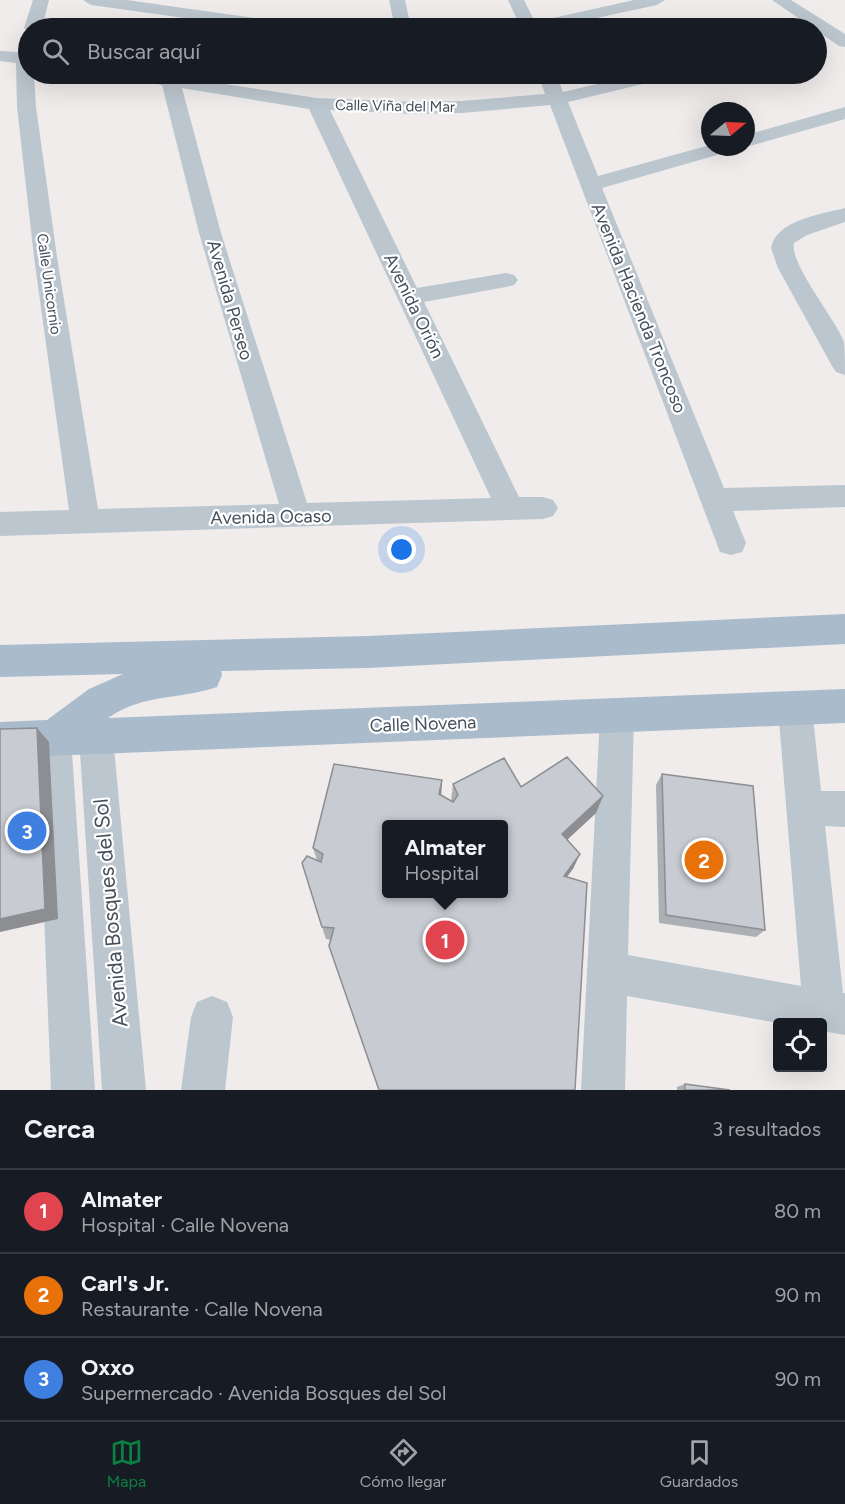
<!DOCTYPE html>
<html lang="es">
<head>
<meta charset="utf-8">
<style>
	:root { --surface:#171b24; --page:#242831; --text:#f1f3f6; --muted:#9ea1a6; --line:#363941; --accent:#0b8043 }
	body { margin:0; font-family:Figtree,sans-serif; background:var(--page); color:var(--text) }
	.controls { position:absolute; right:18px; bottom:18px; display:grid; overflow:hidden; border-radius:6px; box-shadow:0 6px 24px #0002 }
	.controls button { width:54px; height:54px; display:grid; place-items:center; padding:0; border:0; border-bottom:2px solid var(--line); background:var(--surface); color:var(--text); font:30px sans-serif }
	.compass { position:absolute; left:701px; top:102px; width:54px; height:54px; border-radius:50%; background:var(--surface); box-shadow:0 6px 24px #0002; rotate:71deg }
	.you { position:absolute; left:402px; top:550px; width:21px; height:21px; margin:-15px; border:4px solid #fff; border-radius:50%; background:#1a73e8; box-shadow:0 0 0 9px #1a73e833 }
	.badge { display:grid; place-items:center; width:39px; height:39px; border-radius:50%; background:var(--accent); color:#fff; font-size:20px; font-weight:700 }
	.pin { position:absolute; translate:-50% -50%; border:3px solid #fff; box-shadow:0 2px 6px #0006 }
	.popup { position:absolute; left:382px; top:820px; width:126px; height:78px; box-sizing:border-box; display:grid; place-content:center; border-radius:6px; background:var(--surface); filter:drop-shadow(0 2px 4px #0005); font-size:20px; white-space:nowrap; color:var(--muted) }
	.popup b { font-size:22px; color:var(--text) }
	.popup::after { content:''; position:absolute; left:50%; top:100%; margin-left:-12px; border:12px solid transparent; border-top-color:var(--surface) }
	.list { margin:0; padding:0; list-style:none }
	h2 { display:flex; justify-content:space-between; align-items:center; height:78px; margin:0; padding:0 24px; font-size:26px }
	h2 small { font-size:20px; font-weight:400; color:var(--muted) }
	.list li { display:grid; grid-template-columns:39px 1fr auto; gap:18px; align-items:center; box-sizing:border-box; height:84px; padding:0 24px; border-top:2px solid var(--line) }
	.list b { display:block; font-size:22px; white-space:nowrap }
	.list p { margin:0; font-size:20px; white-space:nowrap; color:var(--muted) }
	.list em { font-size:20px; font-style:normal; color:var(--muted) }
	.icon { flex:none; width:33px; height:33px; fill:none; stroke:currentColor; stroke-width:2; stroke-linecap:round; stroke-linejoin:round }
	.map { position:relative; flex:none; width:845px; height:1090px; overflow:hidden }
	.search { position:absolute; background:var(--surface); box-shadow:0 6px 24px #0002; left:18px; right:18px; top:18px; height:66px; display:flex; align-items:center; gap:15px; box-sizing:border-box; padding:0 21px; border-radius:33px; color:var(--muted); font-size:22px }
	.sheet { height:330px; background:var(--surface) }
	nav { display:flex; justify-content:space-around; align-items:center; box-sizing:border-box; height:84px; border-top:2px solid var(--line); background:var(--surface); font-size:16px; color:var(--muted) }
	nav a { display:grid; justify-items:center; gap:3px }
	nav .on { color:var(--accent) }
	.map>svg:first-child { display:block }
</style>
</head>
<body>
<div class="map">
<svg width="845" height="1090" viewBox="0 0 845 1090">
	<rect width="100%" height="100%" fill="#efeceb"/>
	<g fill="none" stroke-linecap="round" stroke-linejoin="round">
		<!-- minor -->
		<path fill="#bcc6cf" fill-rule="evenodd" d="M33,0H49L42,28H28V32L24,28Z
			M83,0H127L289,23L295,24L298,28H256L91,5Z
			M389,0H405L411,28H395Z
			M508,0H524L535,22L634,0H665L657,5L550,28H521Z
			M772,0H791L845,34V47L839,46Z
			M28,41V74H34L36,107L57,257L98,509L279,504L199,233L162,85L120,78L118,74H159L317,98L414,102L462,101L545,94L538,74H556L563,92L640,74H670L668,78L568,102L598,176L710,145V147H734L731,151L602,188L724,488L845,485V507L733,511L746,543L742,552L731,555L720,552L550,105L462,113L414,114L330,110L417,288L506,273L514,275L518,280L514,285L506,287L424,302L519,497H543L553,500L558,508L553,516L543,519L0,536V512L69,510L34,257L17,107L16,63L0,61V51L18,52L22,42ZM182,88L309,109L491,498L307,503L221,233Z
			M845,107V119L753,145L746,147V135Z
			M845,208V222L807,235L794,243C789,263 836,320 844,342C845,351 845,365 845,375L836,372L832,366L778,268L771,248C776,220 822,214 845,208Z
			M795,692L807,697L812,708L821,791H845V827L825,826L843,993H845V1035L822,1031V1022L778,1023L627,996L625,1090H581L600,716L605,705L617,700L629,705L634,716L628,955L801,986L778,708L783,697Z
			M96,721L108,726L113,737L146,1090H102L79,737L84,726Z
			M54,722L66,727L71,738L95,1090H51L37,738L42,727Z
			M212,996L227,1002L233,1017L225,1090H181L191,1017L197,1002Z"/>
		<!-- major -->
		<path fill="#abc" fill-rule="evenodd" d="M845,614V644L368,668L221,671L222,675L217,687C179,700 144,693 108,718L845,689V723L0,758V722L47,720L89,689L123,674L0,677V645L368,636Z"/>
	</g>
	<!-- wall -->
	<path fill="#acafb4" d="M662,774L765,930L756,937L659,923L656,785Z
		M442,780L441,795L451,801L453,784L521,787L603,796L596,813L567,840L573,869L331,940L326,939L322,927L317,860L313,848Z
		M685,1084L730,1090H677V1087Z"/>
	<!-- shaded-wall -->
	<path fill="#8c8e92" d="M37,728L49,742L58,919L0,932V919Z
		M442,780L441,797L439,794Z
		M603,796L596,813L556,850L562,834Z
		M580,854L573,869L557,890L564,876Z"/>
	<!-- building -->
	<path fill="#c8cbd1" stroke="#8c8e92" stroke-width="1.5" fill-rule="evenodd" d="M37,728L45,909L0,919V729Z
		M567,757L603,796L562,834L580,854L564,876L587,883L575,1090H379L329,946L334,928L322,927L302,863L307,856L321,862L323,854L313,848L334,764L442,780L439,794L453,802L458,795L453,784L504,758L521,787ZM387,825H504V894H387Z
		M662,774L753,786L765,930L666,915Z
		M685,1084L730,1090H685Z"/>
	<g text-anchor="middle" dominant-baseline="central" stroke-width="4.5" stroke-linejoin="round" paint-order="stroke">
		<!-- far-street labels -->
		<g font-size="15" fill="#444f5a" stroke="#fff">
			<text transform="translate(395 106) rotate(1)">Calle Viña del Mar</text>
			<text transform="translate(49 284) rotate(82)">Calle Unicornio</text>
		</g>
		<!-- street labels -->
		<g font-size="18" fill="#444f5a" stroke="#fff">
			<text transform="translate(230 300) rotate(74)">Avenida Perseo</text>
			<text transform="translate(414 306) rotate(64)">Avenida Orión</text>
			<text transform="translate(639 308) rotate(68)">Avenida Hacienda Troncoso</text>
			<text transform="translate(271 517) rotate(-1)">Avenida Ocaso</text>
			<text transform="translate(423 724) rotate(-2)">Calle Novena</text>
		</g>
		<!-- near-street labels -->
		<g font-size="21" fill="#444f5a" stroke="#fff">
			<text transform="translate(110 913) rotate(-95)">Avenida Bosques del Sol</text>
		</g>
	</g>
</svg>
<div class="controls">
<button><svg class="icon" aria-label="locate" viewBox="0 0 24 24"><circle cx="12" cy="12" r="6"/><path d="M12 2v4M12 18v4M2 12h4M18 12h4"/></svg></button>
</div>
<svg class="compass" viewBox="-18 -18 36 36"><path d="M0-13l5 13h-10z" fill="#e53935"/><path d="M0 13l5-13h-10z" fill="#9ea1a6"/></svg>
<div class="you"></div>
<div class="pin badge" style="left:445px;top:940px;background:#e0444e">1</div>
<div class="popup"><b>Almater</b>Hospital</div>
<div class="pin badge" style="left:704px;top:860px;background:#e8710a">2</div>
<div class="pin badge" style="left:27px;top:831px;background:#3f7fe0">3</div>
<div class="search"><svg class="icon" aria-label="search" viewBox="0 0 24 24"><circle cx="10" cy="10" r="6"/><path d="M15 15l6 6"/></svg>Buscar aquí</div>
</div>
<section class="sheet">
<h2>Cerca<small>3 resultados</small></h2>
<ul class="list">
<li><span class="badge" style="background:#e0444e">1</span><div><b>Almater</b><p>Hospital · Calle Novena</p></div><em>80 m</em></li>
<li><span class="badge" style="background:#e8710a">2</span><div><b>Carl's Jr.</b><p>Restaurante · Calle Novena</p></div><em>90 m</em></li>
<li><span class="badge" style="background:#3f7fe0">3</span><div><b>Oxxo</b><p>Supermercado · Avenida Bosques del Sol</p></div><em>90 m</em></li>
</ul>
</section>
<nav>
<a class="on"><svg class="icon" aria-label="map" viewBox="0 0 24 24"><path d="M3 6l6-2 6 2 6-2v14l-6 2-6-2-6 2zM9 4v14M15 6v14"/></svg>Mapa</a>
<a><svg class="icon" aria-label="directions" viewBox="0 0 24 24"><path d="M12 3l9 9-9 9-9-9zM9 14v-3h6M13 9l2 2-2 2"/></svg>Cómo llegar</a>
<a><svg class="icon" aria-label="saved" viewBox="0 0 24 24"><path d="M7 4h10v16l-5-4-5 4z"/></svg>Guardados</a>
</nav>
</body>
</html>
